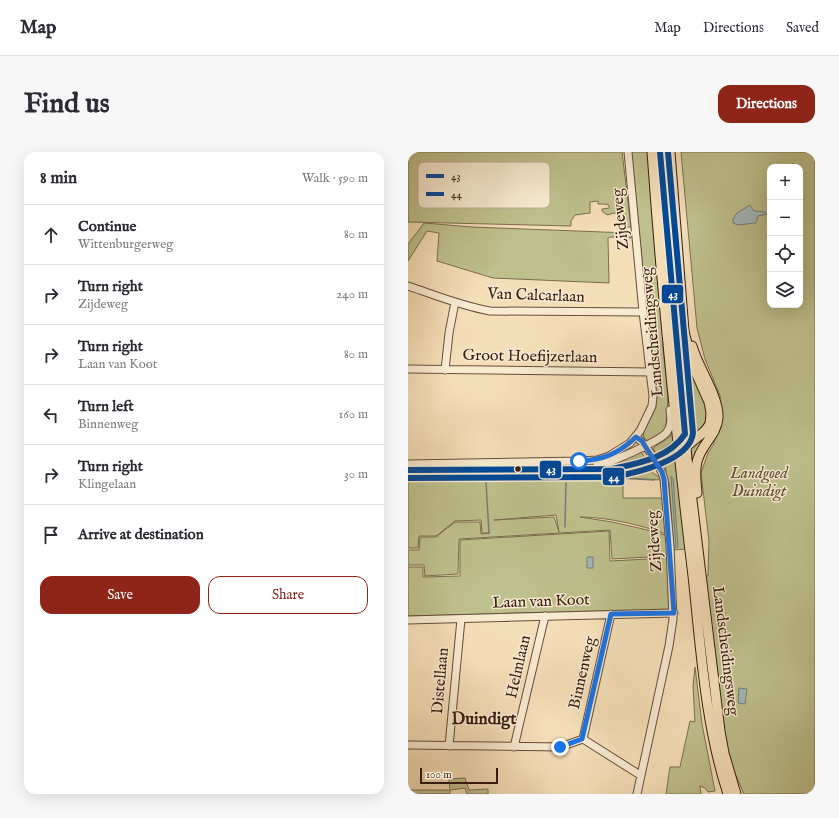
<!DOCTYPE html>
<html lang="en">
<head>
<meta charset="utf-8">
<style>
	:root { --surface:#fff; --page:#f7f7f7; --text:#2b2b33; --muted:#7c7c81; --line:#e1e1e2; --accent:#8f2418 }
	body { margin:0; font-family:"IM FELL English",serif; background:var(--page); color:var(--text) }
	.controls { position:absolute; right:12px; top:12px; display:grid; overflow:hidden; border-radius:8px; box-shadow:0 4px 16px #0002 }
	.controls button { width:36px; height:36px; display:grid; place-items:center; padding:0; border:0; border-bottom:1px solid var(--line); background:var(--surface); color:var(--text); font:20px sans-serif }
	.scale { position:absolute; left:12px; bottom:10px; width:78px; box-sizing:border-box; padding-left:4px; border:2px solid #381d10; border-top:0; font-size:11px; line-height:14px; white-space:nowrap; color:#381d10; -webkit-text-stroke:3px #f8ead1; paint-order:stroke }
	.stop { position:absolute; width:12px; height:12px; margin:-9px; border:3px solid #1a73e8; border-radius:50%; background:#fff }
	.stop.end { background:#1a73e8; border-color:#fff; box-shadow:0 1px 4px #0008 }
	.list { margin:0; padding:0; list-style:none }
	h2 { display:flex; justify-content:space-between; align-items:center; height:52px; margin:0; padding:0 16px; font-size:17px }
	h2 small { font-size:13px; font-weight:400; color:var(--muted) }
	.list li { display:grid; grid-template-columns:26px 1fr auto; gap:12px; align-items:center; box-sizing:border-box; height:60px; padding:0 16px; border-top:1px solid var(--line) }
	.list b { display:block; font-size:15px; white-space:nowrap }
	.list p { margin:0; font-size:13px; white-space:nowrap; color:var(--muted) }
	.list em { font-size:13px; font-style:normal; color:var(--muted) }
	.actions { display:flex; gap:8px; padding:12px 16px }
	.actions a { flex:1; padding:9px 0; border:1px solid var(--accent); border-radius:12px; text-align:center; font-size:14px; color:var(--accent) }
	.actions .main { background:var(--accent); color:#fff }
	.icon { flex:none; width:22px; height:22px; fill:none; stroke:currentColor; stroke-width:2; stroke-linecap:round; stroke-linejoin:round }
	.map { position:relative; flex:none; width:407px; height:642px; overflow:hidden; border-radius:12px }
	header { display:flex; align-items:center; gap:24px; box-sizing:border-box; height:56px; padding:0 20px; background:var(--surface); border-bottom:1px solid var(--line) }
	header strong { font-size:19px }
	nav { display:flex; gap:22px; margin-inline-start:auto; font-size:14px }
	.intro { display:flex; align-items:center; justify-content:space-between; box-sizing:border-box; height:96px; padding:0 24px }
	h1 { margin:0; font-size:28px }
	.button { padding:10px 18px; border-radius:12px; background:var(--accent); color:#fff; font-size:14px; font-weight:700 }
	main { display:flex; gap:24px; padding:0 24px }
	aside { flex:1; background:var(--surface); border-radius:12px; box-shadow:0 4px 16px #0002 }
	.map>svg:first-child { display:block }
</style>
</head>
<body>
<header>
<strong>Map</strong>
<nav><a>Map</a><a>Directions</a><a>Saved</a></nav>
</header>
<div class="intro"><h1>Find us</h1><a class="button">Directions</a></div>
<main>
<aside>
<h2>8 min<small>Walk · 590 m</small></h2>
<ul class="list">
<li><svg class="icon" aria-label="ahead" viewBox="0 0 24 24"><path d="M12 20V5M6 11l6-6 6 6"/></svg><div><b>Continue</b><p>Wittenburgerweg</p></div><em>80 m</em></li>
<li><svg class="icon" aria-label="right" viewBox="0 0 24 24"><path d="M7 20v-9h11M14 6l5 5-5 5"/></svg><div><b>Turn right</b><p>Zijdeweg</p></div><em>240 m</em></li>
<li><svg class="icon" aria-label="right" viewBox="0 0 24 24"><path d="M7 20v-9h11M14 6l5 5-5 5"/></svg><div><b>Turn right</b><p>Laan van Koot</p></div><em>80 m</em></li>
<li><svg class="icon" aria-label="left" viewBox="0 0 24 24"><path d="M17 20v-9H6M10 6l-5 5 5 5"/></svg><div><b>Turn left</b><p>Binnenweg</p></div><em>160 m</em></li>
<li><svg class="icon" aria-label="right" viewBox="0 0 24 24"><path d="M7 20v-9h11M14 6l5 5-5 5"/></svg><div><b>Turn right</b><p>Klingelaan</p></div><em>30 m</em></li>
<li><svg class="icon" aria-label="arrive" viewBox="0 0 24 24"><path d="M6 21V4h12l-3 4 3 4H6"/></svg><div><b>Arrive at destination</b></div></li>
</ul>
<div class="actions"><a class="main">Save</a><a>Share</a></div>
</aside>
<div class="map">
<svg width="407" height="642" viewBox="0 0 407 642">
	<rect width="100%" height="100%" fill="#f4deb8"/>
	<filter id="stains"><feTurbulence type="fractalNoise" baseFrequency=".005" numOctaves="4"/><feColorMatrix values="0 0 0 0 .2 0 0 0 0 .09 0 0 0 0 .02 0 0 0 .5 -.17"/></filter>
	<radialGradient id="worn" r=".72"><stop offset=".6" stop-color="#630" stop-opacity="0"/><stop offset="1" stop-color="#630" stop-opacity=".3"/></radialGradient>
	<!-- green -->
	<path fill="#bec08d" stroke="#7b6e4e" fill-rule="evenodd" d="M0,0H214L223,75H217L216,68L212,62L206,61L199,63L194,59V57L201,56V53L196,52H190V49L182,50V61L167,63L163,69V74L0,70Z
		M223,0H240L255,166C255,176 254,185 255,194C257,223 264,253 256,281L240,289L236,286L235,280L246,259L248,246Z
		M273,0H407V642H336L326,619L315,586L297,424H300L301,389L293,321L300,301L306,292L308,247L313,246L297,207L289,176ZM362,15H392V153H362Z
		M16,71L64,75L221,81L223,82V86L202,85L200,86L201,131L85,126L29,109L31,81L19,79L0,109V92Z
		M271,173L299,255C298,276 297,274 281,287Z
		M265,281L266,294L248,301L245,297C250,290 260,289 265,281Z
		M295,287L297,290L287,308H283L282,297Z
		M267,296L278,397L266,398L261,330L259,329L257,308L255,304Z
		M232,299L236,304L233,307L202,315L198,313Z
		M239,317L251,325L253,328L204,325V322L224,321Z
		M75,325L77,326L79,325H155L157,326L160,325L215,327V346H255L258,382C233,373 199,365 172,365L204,370L244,379L259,384V404L204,407L202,378L51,387L50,422L17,424L16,413H0V398H11L12,385H28L47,370H72L73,382L82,381H74L73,368L47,369L28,384H11L10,396H0V326ZM148,363L151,380L146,365L86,368Z
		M201,379L202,409L259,406L263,457L0,464V415H15V425L52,424V388Z
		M287,515L294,572L307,639L300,640L297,636L292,634L293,642H258L262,615H272L282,569L287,570L285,534Z
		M57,626L61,638L80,637V642H59L57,636L42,638V642H0V638H42L41,627Z"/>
	<!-- water -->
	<path fill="#a1b9ba" stroke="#777b76" d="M342,53L346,59L358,60L359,62L350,64L348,71L330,73L325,71V67L329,61Z
		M263,324L265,326L270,395L269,396H268Z
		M179,405H185V416H179Z
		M331,536L339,537L337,552L330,551Z"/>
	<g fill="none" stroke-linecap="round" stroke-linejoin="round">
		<!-- stream -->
		<path stroke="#777b76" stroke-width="1.5" d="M0,325L157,323L246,328
			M78,330L81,381
			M157,375L158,331"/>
		<!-- minor casing -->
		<g stroke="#674d3a" stroke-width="9">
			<path id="minor" d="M0,134C27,143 54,154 82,159L235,160
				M0,217L243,220
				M37,218L41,181L47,150
				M228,285C238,292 253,315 256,327L262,394L265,467L261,494L229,642
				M0,312L171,309L189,308L201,304L222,291L232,279L244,254L245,244L235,160L220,0
				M189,314C201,311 253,289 259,280C264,273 263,266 262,258
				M0,318L204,317L241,308L253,303L273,289
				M0,468L266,461
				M175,587L203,462
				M0,593L152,595L175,587L232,623
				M41,594L53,467
				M106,595L137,464"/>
		</g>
		<!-- major casing -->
		<g stroke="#381d10" stroke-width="11">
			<path id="major" d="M244,0C254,141 268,283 285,424C293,497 297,572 320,642
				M252,0L279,307L312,579L316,601L328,642
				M262,0L276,179L284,212L301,250L303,261L302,272L297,279L275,297
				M284,194C290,216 311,244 310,266C309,281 296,291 291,304C286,315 288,329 289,341"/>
		</g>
		<!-- minor -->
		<use href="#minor" stroke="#f8ead1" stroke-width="7"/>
		<!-- major -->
		<use href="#major" stroke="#f4deb8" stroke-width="9"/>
		<!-- bus-1 casing -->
		<g stroke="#f8ead1" stroke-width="9">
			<path id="bus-1" d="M0,318L204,317C231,311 261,306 277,282L252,0"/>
		</g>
		<!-- bus-2 casing -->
		<g stroke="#f8ead1" stroke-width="9">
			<path id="bus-2" d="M0,326L205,325C227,321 282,309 285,281L260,0"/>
		</g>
		<!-- bus-1 -->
		<use href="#bus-1" stroke="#004899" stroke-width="6"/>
		<!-- bus-2 -->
		<use href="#bus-2" stroke="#004899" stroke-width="6"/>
	</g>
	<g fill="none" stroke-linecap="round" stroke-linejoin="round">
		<!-- route -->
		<path stroke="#1a73e8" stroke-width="5" d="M152,595L174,587L203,462L266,461L256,327L254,320L237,294L234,289L228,285C210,302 195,308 171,309"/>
	</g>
	<!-- markers -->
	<circle fill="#381d10" stroke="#f8ead1" stroke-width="1.5" cx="110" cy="317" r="3.5"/>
	<g text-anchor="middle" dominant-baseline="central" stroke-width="3" stroke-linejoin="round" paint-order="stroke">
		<!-- street labels -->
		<g font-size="16" fill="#381d10" stroke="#f8ead1">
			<text transform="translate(213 67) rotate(-96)">Zijdeweg</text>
			<text transform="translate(128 144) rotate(2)">Van Calcarlaan</text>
			<text transform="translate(245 180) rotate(-95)">Landscheidingsweg</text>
			<text transform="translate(122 205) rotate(1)">Groot Hoefijzerlaan</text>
			<text transform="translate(247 389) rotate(-94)">Zijdeweg</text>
			<text transform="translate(133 450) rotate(-2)">Laan van Koot</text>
			<text transform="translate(317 499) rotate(83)">Landscheidingsweg</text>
			<text transform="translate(111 515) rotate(-77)">Helmlaan</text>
			<text transform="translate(175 521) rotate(-77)">Binnenweg</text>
			<text transform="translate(33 529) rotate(-85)">Distellaan</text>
		</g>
		<!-- park labels -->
		<g font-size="16" font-style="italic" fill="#604e36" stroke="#f8ead1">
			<text x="351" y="322">Landgoed<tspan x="351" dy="18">Duindigt</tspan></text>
		</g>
		<!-- neighbourhood labels -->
		<g font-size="17" font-weight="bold" fill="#381d10" stroke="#f8ead1">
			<text x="76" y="567">Duindigt</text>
		</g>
	</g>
	<!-- legend -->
	<rect x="10" y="10" width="132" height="46" rx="6" fill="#f8ead1" stroke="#beac97" stroke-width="1"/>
	<rect x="18" y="22" width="18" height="4" fill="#004899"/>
	<rect x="18" y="40" width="18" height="4" fill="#004899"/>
	<g font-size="11" fill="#381d10">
		<text x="43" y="28">43</text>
		<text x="43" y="46">44</text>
	</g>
	<g stroke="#f8ead1" stroke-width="1.5">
		<rect x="253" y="132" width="23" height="20" rx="4" fill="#004899"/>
		<rect x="131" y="308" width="23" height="19" rx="4" fill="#004899"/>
		<rect x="194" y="315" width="23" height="19" rx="4" fill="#004899"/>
	</g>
	<g font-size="11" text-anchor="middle" font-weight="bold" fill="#fff">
		<text x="265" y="146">43</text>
		<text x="143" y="321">43</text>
		<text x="206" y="329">44</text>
	</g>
	<rect width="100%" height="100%" filter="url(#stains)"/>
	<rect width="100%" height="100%" fill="url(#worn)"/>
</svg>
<div class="controls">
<button>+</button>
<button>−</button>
<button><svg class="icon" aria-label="locate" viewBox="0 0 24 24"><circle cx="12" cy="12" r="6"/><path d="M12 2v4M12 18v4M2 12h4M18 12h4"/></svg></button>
<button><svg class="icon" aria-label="layers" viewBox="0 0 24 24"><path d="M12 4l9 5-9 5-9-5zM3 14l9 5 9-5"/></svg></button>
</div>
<div class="scale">100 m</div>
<div class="stop" style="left:171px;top:309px"></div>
<div class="stop end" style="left:152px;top:595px"></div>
</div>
</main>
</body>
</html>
